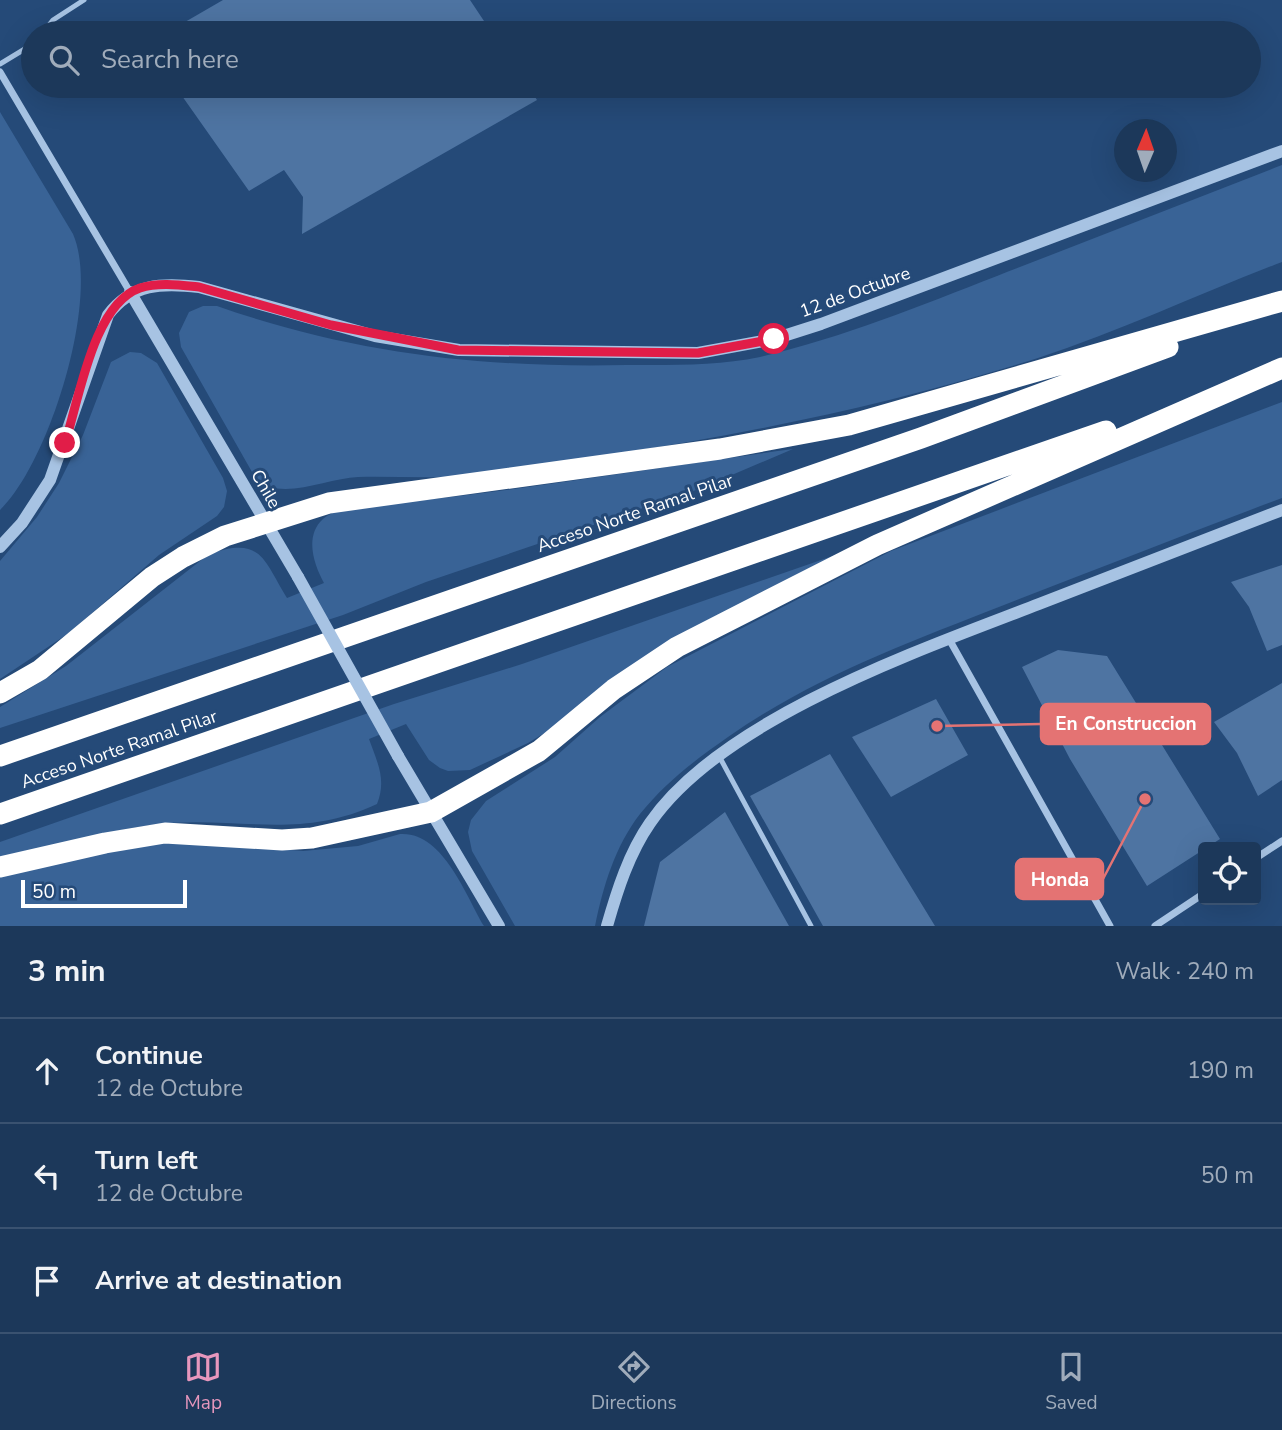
<!DOCTYPE html>
<html lang="en">
<head>
<meta charset="utf-8">
<style>
	:root { --surface:#1c385a; --page:#253f60; --text:#f1f3f6; --muted:#a0acbb; --line:#3a5270; --accent:#e797bd }
	body { margin:0; font-family:"Nunito Sans",sans-serif; background:var(--page); color:var(--text) }
	.controls { position:absolute; right:21px; bottom:21px; display:grid; overflow:hidden; border-radius:7px; box-shadow:0 7px 28px #0002 }
	.controls button { width:63px; height:63px; display:grid; place-items:center; padding:0; border:0; border-bottom:2px solid var(--line); background:var(--surface); color:var(--text); font:35px sans-serif }
	.compass { position:absolute; left:1114px; top:119px; width:63px; height:63px; border-radius:50%; background:var(--surface); box-shadow:0 7px 28px #0002; rotate:2deg }
	.scale { position:absolute; left:21px; bottom:18px; width:166px; box-sizing:border-box; padding-left:7px; border:4px solid #fff; border-top:0; font-size:19px; line-height:24px; white-space:nowrap; color:#fff; -webkit-text-stroke:5px #254a78; paint-order:stroke }
	.stop { position:absolute; width:21px; height:21px; margin:-16px; border:5px solid #e11d48; border-radius:50%; background:#fff }
	.stop.end { background:#e11d48; border-color:#fff; box-shadow:0 2px 7px #0008 }
	.list { margin:0; padding:0; list-style:none }
	h2 { display:flex; justify-content:space-between; align-items:center; height:91px; margin:0; padding:0 28px; font-size:30px }
	h2 small { font-size:23px; font-weight:400; color:var(--muted) }
	.list li { display:grid; grid-template-columns:46px 1fr auto; gap:21px; align-items:center; box-sizing:border-box; height:105px; padding:0 28px; border-top:2px solid var(--line) }
	.list b { display:block; font-size:26px; white-space:nowrap }
	.list p { margin:0; font-size:23px; white-space:nowrap; color:var(--muted) }
	.list em { font-size:23px; font-style:normal; color:var(--muted) }
	.icon { flex:none; width:38px; height:38px; fill:none; stroke:currentColor; stroke-width:2; stroke-linecap:round; stroke-linejoin:round }
	.map { position:relative; flex:none; width:1282px; height:926px; overflow:hidden }
	.search { position:absolute; background:var(--surface); box-shadow:0 7px 28px #0002; left:21px; right:21px; top:21px; height:77px; display:flex; align-items:center; gap:18px; box-sizing:border-box; padding:0 24px; border-radius:38px; color:var(--muted); font-size:26px }
	.sheet { height:406px; background:var(--surface) }
	nav { display:flex; justify-content:space-around; align-items:center; box-sizing:border-box; height:98px; border-top:2px solid var(--line); background:var(--surface); font-size:19px; color:var(--muted) }
	nav a { display:grid; justify-items:center; gap:4px }
	nav .on { color:var(--accent) }
	.map>svg:first-child { display:block }
</style>
</head>
<body>
<div class="map">
<svg width="1282" height="926" viewBox="0 0 1282 926">
	<rect width="100%" height="100%" fill="#254a78"/>
	<!-- green -->
	<path fill="#396396" d="M0,112L73,234C101,298 49,463 0,510Z
		M1282,165V262C1201,293 1121,331 1038,358C893,404 752,433 602,456C556,463 510,472 465,476C429,479 394,476 358,477C327,478 281,502 256,479L181,347L179,333L189,312L203,306H217C354,354 483,368 627,365C671,365 718,366 760,357C841,338 920,306 997,276C1092,239 1187,202 1282,165Z
		M130,352L141,353L157,363L223,478L227,491L224,507L217,516L159,555L69,633L0,679V561L37,517L59,483L83,435L111,362Z
		M1282,402V498C1189,533 1097,569 1004,605C905,644 816,676 728,737C695,760 665,783 640,814C615,846 603,887 595,926H515L472,851L468,832L471,820L486,801L555,757L600,717L667,667L891,551Z
		M793,449L699,489L426,582L343,615L0,728V707L66,666L209,554C262,536 263,559 287,598L324,583C314,565 304,536 323,519C340,503 394,503 416,501C542,487 667,466 793,449Z
		M847,551L528,743L470,770L448,771L440,768L429,760L406,724L369,739C377,762 387,779 377,804C296,842 233,814 151,825C101,832 50,848 0,859V842L394,704L522,664Z
		M400,834C443,831 466,896 484,926H0V874L142,844L183,841L303,851L358,846Z"/>
	<!-- building -->
	<path fill="#4e74a2" d="M223,0H470L492,33H166Z
		M175,86H528L537,100L302,234L303,197L284,170L249,191Z
		M1282,565V645L1267,651L1249,607L1231,582Z
		M1058,650L1107,656L1220,839L1147,886L1070,759L1022,667Z
		M1282,683V780L1258,796L1237,753L1214,722Z
		M936,699L968,755L891,797L852,737Z
		M830,754L935,926H823L750,796Z
		M725,812L789,926H644L660,862Z"/>
	<g fill="none" stroke-linecap="round" stroke-linejoin="round">
		<!-- service -->
		<path stroke="#a7c3e3" stroke-width="5" d="M43,33L53,20L84,0
			M0,64L33,44
			M719,756L811,926"/>
		<!-- minor -->
		<path stroke="#a7c3e3" stroke-width="7" d="M0,72L130,292
			M949,639L1110,926
			M1256,858L1282,841
			M1155,926L1203,894"/>
		<!-- tertiary -->
		<path stroke="#a7c3e3" stroke-width="12" d="M130,292L298,577
			M0,547L22,523L50,480L108,315C132,283 162,283 199,287L375,336L459,350L698,353L774,339L821,324L1282,151
			M398,756L499,926
			M607,926C617,891 629,853 650,823C722,718 923,649 1039,604C1120,573 1201,542 1282,510"/>
		<!-- motorway -->
		<path stroke="#fff" stroke-width="21" d="M0,693L40,670L152,577L183,557L225,536L329,503L720,449L849,425L1282,301
			M0,756L921,438L1168,347
			M0,814L1106,431
			M0,867L105,843L165,833L282,840L312,838L431,812L539,751L614,689L677,647L877,545L1282,368"/>
		<!-- tertiary-bridge -->
		<path stroke="#a7c3e3" stroke-width="12" d="M298,577L398,756"/>
	</g>
	<g fill="none" stroke-linecap="round" stroke-linejoin="round">
		<!-- route -->
		<path stroke="#e11d48" stroke-width="9" d="M65,443C79,400 93,304 140,288C158,282 180,285 199,287L331,325L458,350L698,353L774,339"/>
	</g>
	<g text-anchor="middle" dominant-baseline="central" stroke-width="6" stroke-linejoin="round" paint-order="stroke">
		<!-- street labels -->
		<g font-size="18" fill="#fff" stroke="#254a78">
			<text transform="translate(855 292) rotate(-20)">12 de Octubre</text>
			<text transform="translate(266 489) rotate(60)">Chile</text>
			<text transform="translate(635 513) rotate(-19)">Acceso Norte Ramal Pilar</text>
			<text transform="translate(119 749) rotate(-19)">Acceso Norte Ramal Pilar</text>
		</g>
	</g>
	<!-- callouts -->
	<path fill="none" stroke="#e47373" stroke-width="2.5" d="M937 726L1041 724M1145 799L1103 879"/>
	<g fill="#e47373" stroke="#254a78" stroke-width="2.5">
		<circle cx="937" cy="726" r="7"/>
		<circle cx="1145" cy="799" r="7"/>
	</g>
	<g fill="#e47373" stroke="#e47373" stroke-width="2.5">
		<rect x="1041" y="704" width="169" height="40" rx="7"/>
		<rect x="1016" y="859" width="87" height="40" rx="7"/>
	</g>
	<g font-size="19" text-anchor="middle" font-weight="bold" fill="#fff">
		<text x="1126" y="730">En Construccion</text>
		<text x="1060" y="886">Honda</text>
	</g>
</svg>
<div class="controls">
<button><svg class="icon" aria-label="locate" viewBox="0 0 24 24"><circle cx="12" cy="12" r="6"/><path d="M12 2v4M12 18v4M2 12h4M18 12h4"/></svg></button>
</div>
<svg class="compass" viewBox="-18 -18 36 36"><path d="M0-13l5 13h-10z" fill="#e53935"/><path d="M0 13l5-13h-10z" fill="#a0acbb"/></svg>
<div class="scale">50 m</div>
<div class="stop" style="left:774px;top:339px"></div>
<div class="stop end" style="left:65px;top:443px"></div>
<div class="search"><svg class="icon" aria-label="search" viewBox="0 0 24 24"><circle cx="10" cy="10" r="6"/><path d="M15 15l6 6"/></svg>Search here</div>
</div>
<section class="sheet">
<h2>3 min<small>Walk · 240 m</small></h2>
<ul class="list">
<li><svg class="icon" aria-label="ahead" viewBox="0 0 24 24"><path d="M12 20V5M6 11l6-6 6 6"/></svg><div><b>Continue</b><p>12 de Octubre</p></div><em>190 m</em></li>
<li><svg class="icon" aria-label="left" viewBox="0 0 24 24"><path d="M17 20v-9H6M10 6l-5 5 5 5"/></svg><div><b>Turn left</b><p>12 de Octubre</p></div><em>50 m</em></li>
<li><svg class="icon" aria-label="arrive" viewBox="0 0 24 24"><path d="M6 21V4h12l-3 4 3 4H6"/></svg><div><b>Arrive at destination</b></div></li>
</ul>
</section>
<nav>
<a class="on"><svg class="icon" aria-label="map" viewBox="0 0 24 24"><path d="M3 6l6-2 6 2 6-2v14l-6 2-6-2-6 2zM9 4v14M15 6v14"/></svg>Map</a>
<a><svg class="icon" aria-label="directions" viewBox="0 0 24 24"><path d="M12 3l9 9-9 9-9-9zM9 14v-3h6M13 9l2 2-2 2"/></svg>Directions</a>
<a><svg class="icon" aria-label="saved" viewBox="0 0 24 24"><path d="M7 4h10v16l-5-4-5 4z"/></svg>Saved</a>
</nav>
</body>
</html>
